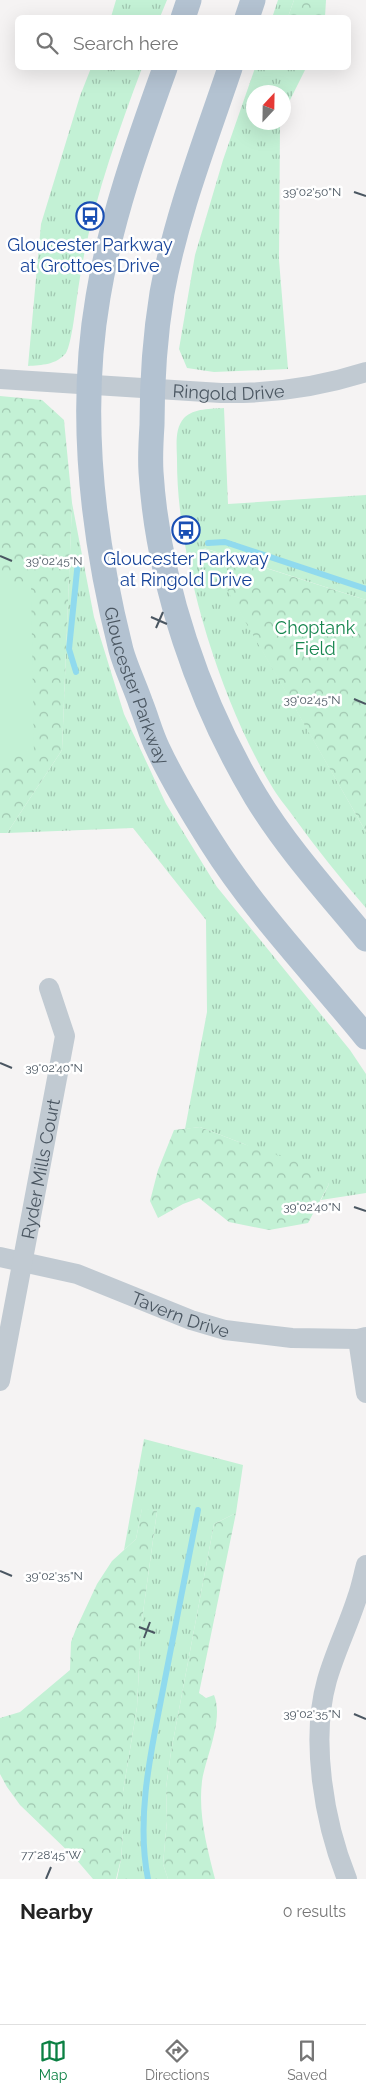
<!DOCTYPE html>
<html lang="en">
<head>
<meta charset="utf-8">
<style>
	:root { --surface:#fff; --page:#f6f6f6; --text:#222; --muted:#767676; --line:#e0e0e0; --accent:#0b8043 }
	body { margin:0; font-family:Raleway,sans-serif; background:var(--page); color:var(--text) }
	.compass { position:absolute; left:246px; top:85px; width:45px; height:45px; border-radius:50%; background:var(--surface); box-shadow:0 5px 20px #0002; rotate:22deg }
	.list { margin:0; padding:0; list-style:none }
	h2 { display:flex; justify-content:space-between; align-items:center; height:65px; margin:0; padding:0 20px; font-size:21px }
	h2 small { font-size:16px; font-weight:400; color:var(--muted) }
	.icon { flex:none; width:28px; height:28px; fill:none; stroke:currentColor; stroke-width:2; stroke-linecap:round; stroke-linejoin:round }
	.map { position:relative; flex:none; width:366px; height:1879px; overflow:hidden }
	.search { position:absolute; background:var(--surface); box-shadow:0 5px 20px #0002; left:15px; right:15px; top:15px; height:55px; display:flex; align-items:center; gap:12px; box-sizing:border-box; padding:0 18px; border-radius:8px; color:var(--muted); font-size:19px }
	.sheet { height:145px; background:var(--surface) }
	nav { display:flex; justify-content:space-around; align-items:center; box-sizing:border-box; height:70px; border-top:1px solid var(--line); background:var(--surface); font-size:14px; color:var(--muted) }
	nav a { display:grid; justify-items:center; gap:2px }
	nav .on { color:var(--accent) }
	.map>svg:first-child { display:block }
</style>
</head>
<body>
<div class="map">
<svg width="366" height="1879" viewBox="0 0 366 1879">
	<defs>
		<pattern id="grass-tufts" width="24" height="20" patternUnits="userSpaceOnUse" patternTransform="scale(1.25)"><rect width="24" height="20" fill="#c3f1d5"/><path d="M3 7l-1-3M5 7V3M7 7l1-3M15 17l-1-3M17 17v-4M19 17l1-3" fill="none" stroke="#a0c6b0"/></pattern>
		<pattern id="forest-crowns" width="20" height="18" patternUnits="userSpaceOnUse" patternTransform="scale(1.25)"><rect width="20" height="18" fill="#c3f1d5"/><path d="M2 6a3 3 0 1 1 6 0M12 15a3 3 0 1 1 6 0" fill="none" stroke="#a0c6b0"/></pattern>
	</defs>
	<rect width="100%" height="100%" fill="#f5f3f3"/>
	<!-- grass -->
	<path fill="url(#grass-tufts)" d="M116,0H167L160,17H111Z
		M278,0H294L288,17L272,18Z
		M91,68H142C115,140 89,213 78,290C76,303 72,343 66,353C56,365 42,365 28,366L41,224L80,96Z
		M255,68H306L284,112V92H254V122L280,123L279,260L288,369L214,372L187,368L179,349L195,255L223,160Z
		M224,408L228,504L366,495V600L204,548L366,832V908C340,878 316,848 293,816C286,806 277,796 271,785C220,700 177,561 177,461C177,447 174,429 184,418C194,408 211,409 224,408Z
		M72,503L94,617L124,714L166,804L217,887L350,1050L366,1074V1193L321,1200L329,1184L244,1144L200,1127L185,1129L207,1012L206,920L133,828L7,833L62,750Z
		M144,1439L243,1465L236,1513L214,1524L171,1752L166,1788L167,1821L163,1864L168,1879H117L121,1859L123,1833V1792L137,1707L141,1627L157,1511L142,1509L136,1539L124,1550Z"/>
	<!-- forest -->
	<path fill="url(#forest-crowns)" d="M294,0H326L325,17H288Z
		M0,396L42,400L64,420L72,503L62,750L7,833H0Z
		M203,548L366,600V832Z
		M200,1127L244,1144L299,1162L329,1184L308,1223L269,1230L229,1222L199,1198L183,1204L158,1218L150,1201L158,1170L174,1130Z
		M142,1508L157,1511L141,1627L137,1707L123,1792V1833L121,1859L116,1879H93L75,1858L20,1805L7,1787L0,1774V1718L20,1712L70,1670L71,1642L76,1629L97,1584L112,1561L136,1539Z
		M236,1513L199,1693L206,1698L214,1695C224,1720 206,1756 202,1781C198,1815 207,1847 215,1879H168L163,1864L167,1821L166,1788L171,1752L214,1524Z"/>
	<!-- garden -->
	<path fill="#c3f1d5" d="M0,583H31L34,756H0Z"/>
	<g fill="none" stroke-linecap="round" stroke-linejoin="round">
		<!-- stream -->
		<path stroke="#90daee" stroke-width="6" d="M208,543L225,542L366,589
			M76,672L69,649L78,561
			M148,1879C135,1814 153,1743 165,1679C176,1623 187,1567 198,1510"/>
		<!-- minor -->
		<g stroke="#c1cad2" stroke-width="20">
			<path id="s1" d="M0,379L221,393C271,394 319,387 366,372"/>
			<path id="s2" d="M0,1257L77,1274L191,1320L225,1330L292,1338L358,1339L366,1337"/>
			<path d="M358,1339L366,1393"/>
			<path id="s3" d="M0,1381L65,1036L49,988"/>
			<path d="M347,1879C324,1822 310,1740 327,1680C335,1652 348,1626 357,1598C361,1587 363,1576 366,1565"/>
		</g>
		<!-- major -->
		<g stroke="#b3c2d1" stroke-width="25">
			<path d="M183,18L189,0"/>
			<path d="M247,18L253,0"/>
			<path id="s4" d="M165,68C138,143 111,218 98,297C78,414 92,535 121,650C126,668 135,686 141,704C147,719 151,735 158,749C173,781 192,812 211,842C255,912 314,973 366,1037"/>
			<path d="M230,68C205,142 176,216 162,293C155,336 152,381 152,425C151,440 150,456 151,472C158,583 199,702 256,797C287,848 328,893 366,939"/>
		</g>
	</g>
	<!-- ticks -->
	<path fill="none" stroke="#4a5661" stroke-width="2" d="M354,192L366,196M0,556L12,561M151,617L167,624M156,628L163,612M354,699L366,704M0,1063L12,1068M354,1207L366,1211M0,1571L12,1576M139,1627L155,1633M144,1638L150,1622M354,1714L366,1719M46,1879L51,1867"/>
	<!-- icons -->
	<defs>
		<g id="bus-ring" transform="scale(1.4375)"><circle r="9.5" fill="#fff" stroke="#1a4fb4" stroke-width="1.5"/><path d="M-5-6H5V4H4V6H2V4H-2V6H-4V4H-5ZM-3.5-4V0h7V-4ZM-3.5 1.2v1.5H-2V1.2ZM2 1.2v1.5H3.5V1.2Z" fill="#1a4fb4"/></g>
	</defs>
	<g fill-rule="evenodd">
		<use href="#bus-ring" x="90" y="216"/>
		<use href="#bus-ring" x="186" y="530"/>
	</g>
	<g text-anchor="middle" dominant-baseline="central" stroke-width="5" stroke-linejoin="round" paint-order="stroke">
		<!-- transit labels -->
		<g font-size="18" fill="#164399" stroke="#fff">
			<text x="90" y="244">Gloucester Parkway<tspan x="90" dy="21">at Grottoes Drive</tspan></text>
			<text x="186" y="558">Gloucester Parkway<tspan x="186" dy="21">at Ringold Drive</tspan></text>
		</g>
		<!-- street labels -->
		<g font-size="18" fill="#4a5661" stroke="#fff">
			<text stroke="none"><textPath href="#s1" startOffset="229">Ringold Drive</textPath></text>
			<text stroke="none"><textPath href="#s4" startOffset="634">Gloucester Parkway</textPath></text>
			<text stroke="none"><textPath href="#s3" startOffset="216">Ryder Mills Court</textPath></text>
			<text stroke="none"><textPath href="#s2" startOffset="190">Tavern Drive</textPath></text>
		</g>
		<!-- park labels -->
		<g font-size="18" fill="#17864f" stroke="#fff">
			<text x="315" y="627">Choptank<tspan x="315" dy="21">Field</tspan></text>
		</g>
	</g>
	<g font-size="12" text-anchor="middle" fill="#4a5661" stroke="#fff" stroke-width="5" stroke-linejoin="round" paint-order="stroke">
		<text x="312" y="196">39°02'50"N</text>
		<text x="54" y="565">39°02'45"N</text>
		<text x="312" y="704">39°02'45"N</text>
		<text x="54" y="1072">39°02'40"N</text>
		<text x="312" y="1211">39°02'40"N</text>
		<text x="54" y="1580">39°02'35"N</text>
		<text x="312" y="1718">39°02'35"N</text>
		<text x="51" y="1859">77°28'45"W</text>
	</g>
</svg>
<svg class="compass" viewBox="-18 -18 36 36"><path d="M0-13l5 13h-10z" fill="#e53935"/><path d="M0 13l5-13h-10z" fill="#767676"/></svg>
<div class="search"><svg class="icon" aria-label="search" viewBox="0 0 24 24"><circle cx="10" cy="10" r="6"/><path d="M15 15l6 6"/></svg>Search here</div>
</div>
<section class="sheet">
<h2>Nearby<small>0 results</small></h2>
<ul class="list">
</ul>
</section>
<nav>
<a class="on"><svg class="icon" aria-label="map" viewBox="0 0 24 24"><path d="M3 6l6-2 6 2 6-2v14l-6 2-6-2-6 2zM9 4v14M15 6v14"/></svg>Map</a>
<a><svg class="icon" aria-label="directions" viewBox="0 0 24 24"><path d="M12 3l9 9-9 9-9-9zM9 14v-3h6M13 9l2 2-2 2"/></svg>Directions</a>
<a><svg class="icon" aria-label="saved" viewBox="0 0 24 24"><path d="M7 4h10v16l-5-4-5 4z"/></svg>Saved</a>
</nav>
</body>
</html>
